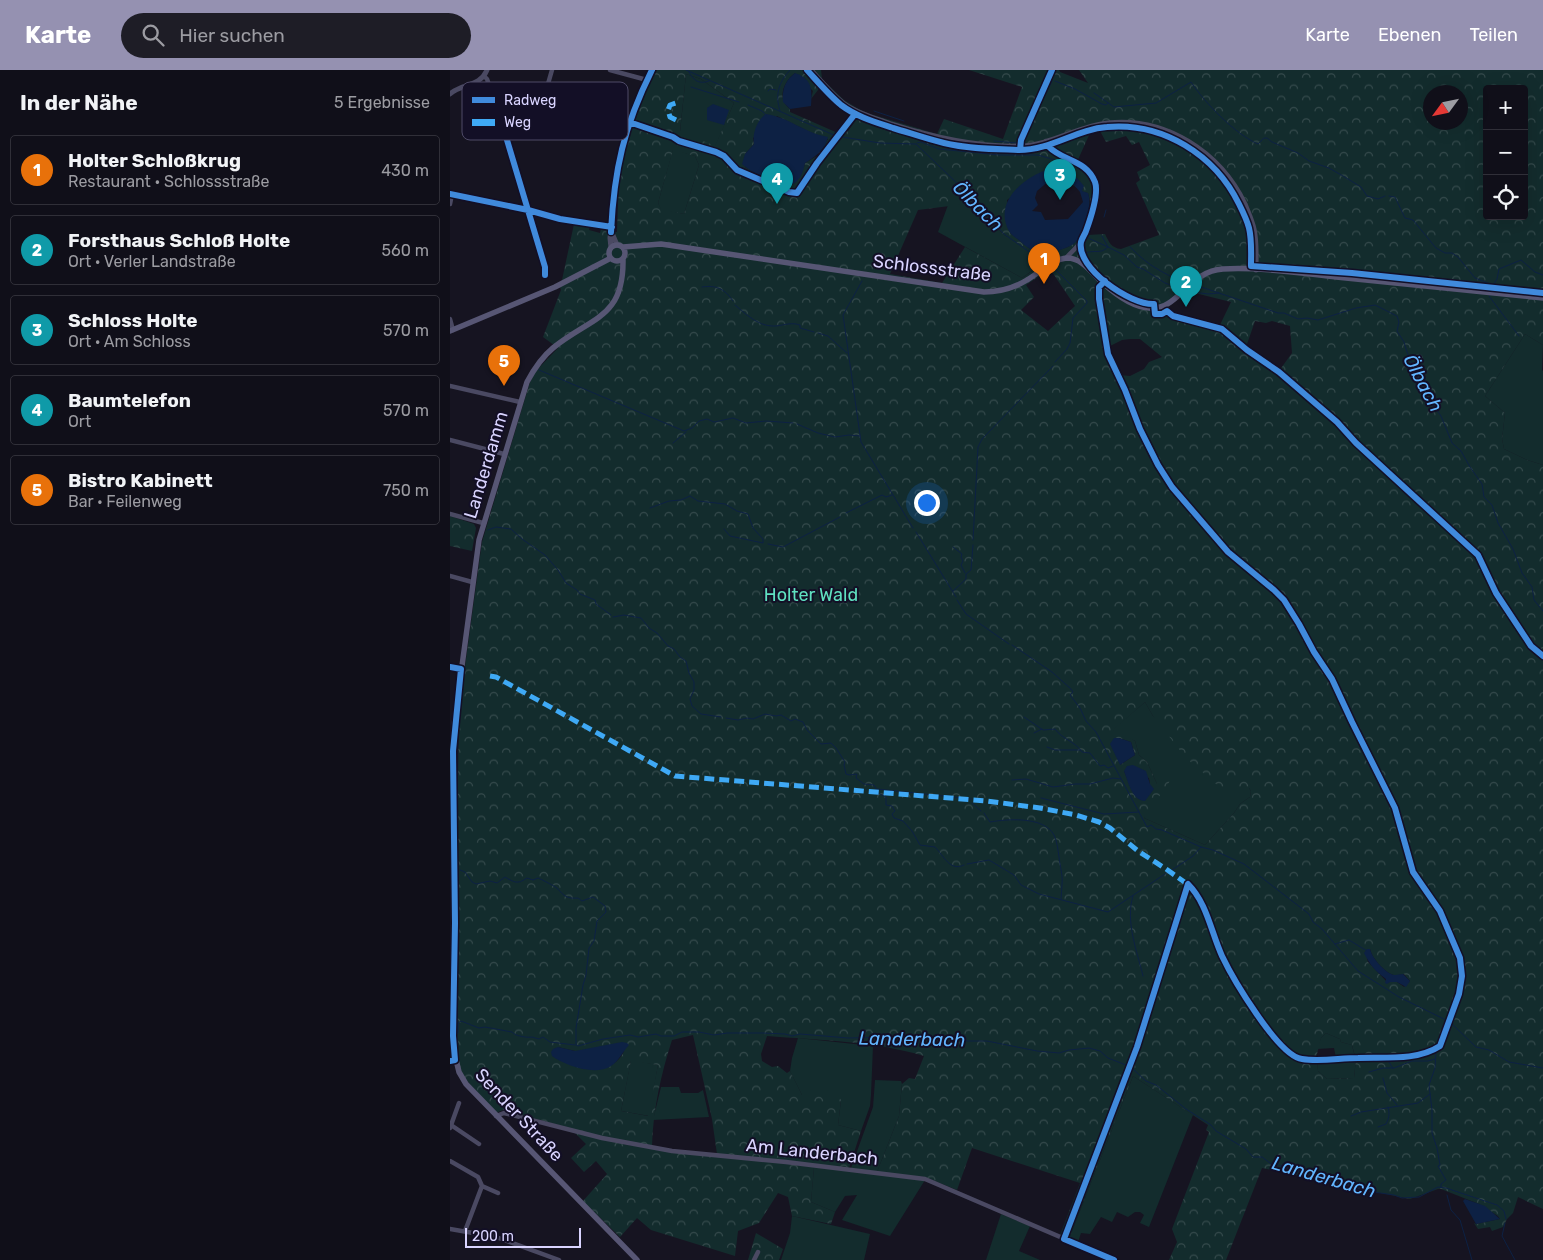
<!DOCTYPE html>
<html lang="de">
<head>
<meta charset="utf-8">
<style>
	:root { --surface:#100f19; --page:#1e1d26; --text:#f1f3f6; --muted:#9c9ca2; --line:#302f38; --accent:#9591b1 }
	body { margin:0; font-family:Rubik,sans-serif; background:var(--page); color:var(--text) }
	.controls { position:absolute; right:15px; top:15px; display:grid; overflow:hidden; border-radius:5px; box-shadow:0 5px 20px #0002 }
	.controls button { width:45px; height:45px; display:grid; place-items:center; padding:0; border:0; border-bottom:1px solid var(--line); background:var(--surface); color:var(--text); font:25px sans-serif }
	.compass { position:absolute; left:973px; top:15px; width:45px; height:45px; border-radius:50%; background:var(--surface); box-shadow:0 5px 20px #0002; rotate:237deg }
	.scale { position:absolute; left:15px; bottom:12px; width:116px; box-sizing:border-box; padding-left:5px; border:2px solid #d9d4ff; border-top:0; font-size:14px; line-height:18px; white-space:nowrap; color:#d9d4ff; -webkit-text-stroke:4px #130f26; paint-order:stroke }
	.you { position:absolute; left:476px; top:432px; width:18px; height:18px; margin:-12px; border:4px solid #fff; border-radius:50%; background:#1a73e8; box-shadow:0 0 0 8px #1a73e833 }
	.badge { display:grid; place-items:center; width:32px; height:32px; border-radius:50%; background:var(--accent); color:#fff; font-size:16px; font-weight:700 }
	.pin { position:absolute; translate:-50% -41px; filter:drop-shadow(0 1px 2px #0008) }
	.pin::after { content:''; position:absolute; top:26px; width:18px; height:15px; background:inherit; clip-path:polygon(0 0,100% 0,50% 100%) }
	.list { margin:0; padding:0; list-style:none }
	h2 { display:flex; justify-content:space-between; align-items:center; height:65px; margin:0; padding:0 20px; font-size:21px }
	h2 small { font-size:16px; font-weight:400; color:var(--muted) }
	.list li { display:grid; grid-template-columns:32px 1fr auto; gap:15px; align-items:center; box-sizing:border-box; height:70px; margin:0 10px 10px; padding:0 10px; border:1px solid var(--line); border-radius:5px }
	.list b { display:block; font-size:19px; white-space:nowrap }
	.list p { margin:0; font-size:16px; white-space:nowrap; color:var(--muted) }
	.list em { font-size:16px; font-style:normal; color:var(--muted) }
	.icon { flex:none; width:28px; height:28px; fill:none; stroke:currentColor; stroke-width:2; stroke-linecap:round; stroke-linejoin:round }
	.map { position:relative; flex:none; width:1093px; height:1190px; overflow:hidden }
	header { display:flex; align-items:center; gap:30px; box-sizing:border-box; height:70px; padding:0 25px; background:var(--accent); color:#fff }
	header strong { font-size:24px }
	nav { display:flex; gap:28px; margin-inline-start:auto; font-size:18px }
	.search { width:350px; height:45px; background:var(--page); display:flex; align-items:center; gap:12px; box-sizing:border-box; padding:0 18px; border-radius:28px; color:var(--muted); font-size:19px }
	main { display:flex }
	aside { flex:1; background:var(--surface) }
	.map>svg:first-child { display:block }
</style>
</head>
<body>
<header>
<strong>Karte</strong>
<div class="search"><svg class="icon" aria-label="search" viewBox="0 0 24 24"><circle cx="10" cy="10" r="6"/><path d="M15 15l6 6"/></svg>Hier suchen</div>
<nav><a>Karte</a><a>Ebenen</a><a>Teilen</a></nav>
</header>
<main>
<aside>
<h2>In der Nähe<small>5 Ergebnisse</small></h2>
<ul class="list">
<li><span class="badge" style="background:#e8710a">1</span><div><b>Holter Schloßkrug</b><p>Restaurant · Schlossstraße</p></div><em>430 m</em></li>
<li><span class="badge" style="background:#0f9aa8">2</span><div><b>Forsthaus Schloß Holte</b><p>Ort · Verler Landstraße</p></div><em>560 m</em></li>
<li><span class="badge" style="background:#0f9aa8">3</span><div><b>Schloss Holte</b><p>Ort · Am Schloss</p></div><em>570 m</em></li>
<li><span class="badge" style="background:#0f9aa8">4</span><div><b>Baumtelefon</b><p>Ort</p></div><em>570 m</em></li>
<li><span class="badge" style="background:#e8710a">5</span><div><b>Bistro Kabinett</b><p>Bar · Feilenweg</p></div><em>750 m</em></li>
</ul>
</aside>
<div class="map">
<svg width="1093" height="1190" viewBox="0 0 1093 1190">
	<defs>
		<pattern id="forest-crowns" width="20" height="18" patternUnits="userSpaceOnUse" patternTransform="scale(1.25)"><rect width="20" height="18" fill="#132c2d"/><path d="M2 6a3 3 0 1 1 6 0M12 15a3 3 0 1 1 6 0" fill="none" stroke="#354a4c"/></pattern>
	</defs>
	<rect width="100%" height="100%" fill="#161421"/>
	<!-- grass -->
	<path fill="#132c2d" d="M236,4L251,9L284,33L265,77L230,62Z
		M223,79L245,86L249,95L234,144L211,140L208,133Z
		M523,133L553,164L597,190L572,208L488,162L498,135Z
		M1075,264L1093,275L1092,300L1093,301V395L1077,390L1054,379L1052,369L1055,343L1035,326Z
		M695,632L703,646L799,718L801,721L800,727L790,734L784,743L755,775L694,748L707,714L697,692L689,685L685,671L662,660Z
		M876,963L890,969L891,972L902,975L905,987L886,988L884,978L867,979L871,968Z
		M348,968L423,976L421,1025L420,1036L411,1061L388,1055L391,1030L352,1025L340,1001L342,988Z
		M906,989L904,1008L877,1009L868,1001L867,990Z
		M181,990L208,995L199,1046L171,1041Z
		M683,1006L743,1045L699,1157L690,1153L694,1145L690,1142H685L678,1147L667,1142L662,1152L651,1147L640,1164L631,1163L628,1172L619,1169Z
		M425,1010L451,1011L452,1014L449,1046L427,1102L401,1098L423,1037Z
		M211,1017H229L231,1023H248L253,1020L259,1047L203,1050Z
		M364,1097L475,1110L440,1166L392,1150L407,1125L395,1126L385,1142L361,1132Z
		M551,1144L580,1156L569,1181L590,1190H536Z
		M342,1146L420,1164L414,1190H331L340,1163Z"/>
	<!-- forest -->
	<path fill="url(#forest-crowns)" fill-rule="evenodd" d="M207,0H371L372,9L394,30L407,38L417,43L487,64L494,49L553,69L572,17L519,0H609L610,2L638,13L629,0H1093V275L1075,264L1035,326L1055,343L1052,369L1054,379L1077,390L1093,395V1139L1068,1127L1063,1143L1057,1149L1053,1157L1042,1161L1040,1157L1028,1159L1024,1153L1026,1154L1050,1149L1048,1146L1029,1134L991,1119H988L960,1129L812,1098L776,1190H719L727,1172L722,1159L759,1062L756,1060L758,1055L683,1006L619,1169L610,1165L630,1113L522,1078L507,1120L475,1107L427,1102L449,1046L452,1014L459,1008L465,1009L474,986C424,971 369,970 317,966L311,984L312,991L322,997L328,996L337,1003L340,1001L352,1025L387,1024L391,1030L388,1055L411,1061L399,1098L267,1084L262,1049L243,965L222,970C211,1004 203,1040 202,1076L152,1067L53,1040L46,1043L18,1012L11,1001L4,977L9,641L32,472L80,312L86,301L108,278L93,267L111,220L109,214L112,210L124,154L140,156L139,160L150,163L151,159L167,162C168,140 168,118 170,96C175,64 191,28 207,0ZM345,3L363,21L361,29L371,16L390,35L406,45L404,48L406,50L398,61L394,60L390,64L340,42V39C326,29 334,11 345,3ZM236,4L251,9L284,33L265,76L230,61ZM1037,19H1074V146H1037ZM981,22H1011V52H981ZM327,46L364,64L378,69L367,86L355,93L354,97L333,115L317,109L295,97V84L304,74L303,68ZM650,61L656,72L676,66L682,75L689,72L700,95L687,102L690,110L686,113L709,165L671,179C661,178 659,172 655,164L638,165L631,163L628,169L618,177L595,185L583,181L560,163L557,130L599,99L633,122L638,123L640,131L639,136C647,116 645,105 626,94L640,63ZM223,80L245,86L249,95L234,144L211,139L208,133ZM523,133L553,164L597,191L572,208L515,177L492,213L440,204L468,140ZM600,199L625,236L598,261L571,240L584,227L576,215ZM737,221L781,232L770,255L725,245L717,238ZM805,251L816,253L822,251L840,256L842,283L829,301L819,295L796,277ZM680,269H690L712,287L699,292L694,299L680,306L669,305L658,277L672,270ZM695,632L703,646L736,688L774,721L799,718L801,721L800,727L790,734L784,743L755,775L694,748L720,711L714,705L707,714L697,692L689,685L685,671L674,664L663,660ZM669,668L681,672L685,685L670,695ZM674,701L699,708L700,714L682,721ZM920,879C922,888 933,900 941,904C945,906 949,905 954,904L960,911L954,917L947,912L936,911L918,892L917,889ZM876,963L890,969L891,972L902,975L905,986L866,988L871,968ZM108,977L125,981H174C169,993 159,997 147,1000ZM906,989L904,1008L877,1009L868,1001L867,990ZM181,991L208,995L198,1046L171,1041Z
		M0,446L24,454L26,458L22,481L0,476Z
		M124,1062L178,1075L364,1097L361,1132L385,1142L381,1154L342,1146L338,1127L328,1123L309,1153L288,1161L285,1186L201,1160L187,1148L170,1167L133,1131L157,1104L146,1091L134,1102L121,1088L136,1074Z
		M306,1163L333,1179L329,1190H298Z"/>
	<!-- water -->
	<path fill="#0d2144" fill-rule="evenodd" d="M345,3C363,9 362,20 361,36L340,39L333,32C332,19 335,11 345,3Z
		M263,34L279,40L274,55L257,50V38Z
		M316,44C338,47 355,63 378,67C375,80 365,87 355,93C353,101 352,107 345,113C335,120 300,102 292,94L295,84L304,74C302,64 307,50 316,44Z
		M599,99L627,108L634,116L632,121L638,123C643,135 633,169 622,175C614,180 607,179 601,186C589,184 579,180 570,171C566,168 561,165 559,161C543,132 574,107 599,99ZM600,110L624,115L630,122L633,132L618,149L595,150L591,142L582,141L588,135L585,128L587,121Z
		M664,668H669L681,672L685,685L670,695L660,674Z
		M683,695L696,701L700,714L704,719L695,731C682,731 678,711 674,701L677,696Z
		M917,879H920C922,888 933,900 941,904C945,906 949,904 953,904L960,911L956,917L947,912H940L937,914L935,913L936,909C925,901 920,895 914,883Z
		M172,972L177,973L179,975C172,982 170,990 161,996C145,1006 116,996 102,986L101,982L103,979L108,977L125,981Z
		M1015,1129L1035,1136L1050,1149L1026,1154L1013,1131Z"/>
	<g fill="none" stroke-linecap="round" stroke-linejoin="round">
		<!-- stream -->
		<path stroke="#0d2144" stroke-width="1" d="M236,0L386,66L430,73L466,74L510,116L521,130L541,148L544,153L554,164L585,186L589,188L593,185
			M239,2C243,10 249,15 259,11
			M605,11L625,19L652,34L656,35L658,33
			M241,17L289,32
			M318,21L320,19L326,20
			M644,23L664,37L706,33L741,12C755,33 785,64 808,74L814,68H817L822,72L848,83L859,91L879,98L893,106L911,117L917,126L928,129L935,126
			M298,35L312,41L316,45
			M330,41C325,25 328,13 340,0
			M424,41L454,51
			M574,69L602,11
			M544,71L567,73
			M467,73L471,72L489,79L549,85H588L626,96L637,103
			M939,126L945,127L955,148L963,150L986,178L995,183H1002L1008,187L1025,208L1043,215L1047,209L1049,199L1071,190L1085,202L1093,205
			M654,147L656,140
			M652,166L658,177
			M638,168L658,177
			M636,183C644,179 650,185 658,177L674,185L687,197L693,199L715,213L723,216L730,214C723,206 717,205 709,200C698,194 689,186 680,177
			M605,199L637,231V233L623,248L620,273L617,279L605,292
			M412,211L393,245L411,372L463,458
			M748,216L769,223
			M252,217C266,215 274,218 283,231
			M743,222L758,224L769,223L828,243H834L848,249L857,248L868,250L906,238L925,235L947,246L949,252L947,261L954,272L957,282L975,324L991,346L1002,373L1011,381L1020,397L1032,414L1034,427L1042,435L1048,453L1063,479L1072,503L1082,517L1084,530L1093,541
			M1039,226L1069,266
			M285,235C297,245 309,257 326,256C335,255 341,252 350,255V258L364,262
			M368,263L378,266L397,283
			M89,300L234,361L242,358L249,351L257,349L264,352L283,348L296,353L316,351L343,353
			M347,354L368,363L385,367L399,365L410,366
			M223,373L236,362
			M200,438L219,431L231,430L240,426L248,431L275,434L287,441L298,444L303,458L313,469V473L280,466L274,459
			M396,443L432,425L436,427L442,425
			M38,460L46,457L61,459L72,469L95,485L108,500L116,513L127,520L130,524L145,530L146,534L161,545
			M466,462L506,527
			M523,470L528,377L532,369L603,296
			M318,474L333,477L390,447
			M503,477L512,484L511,487L513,491L511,495L515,503
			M503,521L516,509V504L521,500L523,475
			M507,530L516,544L559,574
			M163,547L174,545L191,548L199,558L207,563L218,576L224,579L230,587L236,591L239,603L244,612V620L240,629L242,636L251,644L271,647
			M562,575L602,602L621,619L623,622L620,625L630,638L636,651L646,662L697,757L701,755L706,759L712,760L751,777L763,780L794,794L859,844L863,852L872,859L908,901L949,927L998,951
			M574,647L593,660L605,659C612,669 626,672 632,682L640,683L650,696L654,695L658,698L663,696
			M276,648L288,650L297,648L303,649L315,644L326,646L331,645L341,651L345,649L353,652L357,660L371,674L381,673L386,678L395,692L394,695L396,704L399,705L407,704L406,708L414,714L424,715L427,720
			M584,663L592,659
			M597,677L605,680H630
			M562,710L576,709L603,717L625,714H640L663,708L671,709
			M427,719L522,729
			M428,723L436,727V735L442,736L445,741L442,744L444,748L453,751L462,761L470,775L485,777C494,786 500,802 514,795
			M591,728L654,744L689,742
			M522,733L531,741
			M534,743L540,752C557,749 594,746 604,765C607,771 608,780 609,787C610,796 613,806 612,814C612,819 611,824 611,829
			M517,794L539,790L564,805L571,815L589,824L658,842L718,802
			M10,800L15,802L22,812L26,814L40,811L47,813L55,807C64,812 67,815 77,808L83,810L88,808C91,809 106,817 107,818C114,826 117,829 128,828L132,831L143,827L155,836L156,842L147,851L144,871L139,878L136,905L133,915L126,958V975L128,976L153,969L180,965L188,967L206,964L211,966H224L232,962H249L264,965L277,963H313L335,964L342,966L350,964L398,968L472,966L513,969L517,971H537L587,981L609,983L619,980L639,978L650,981L658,988L676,995L683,999L696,1011L706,1015L736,1039L761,1055L766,1061L796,1079L803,1087H812L820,1093L844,1099L867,1109L894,1114L917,1121L944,1125L952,1128L969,1127L988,1117L996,1118L1047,1135L1054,1141L1056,1149
			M722,800L743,786L751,777
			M683,826C675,851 687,881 693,906
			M885,874L899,870L917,881
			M1001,953L1026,977L1039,980L1059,992L1093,998
			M7,964L8,963V953L11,951L29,958L35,957L62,962C65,966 77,968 82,967L89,969L93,967L100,972L125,975
			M986,977L996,951
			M986,980L985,998L979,1015L982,1040V1063L987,1078L990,1095L988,1096L996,1110L991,1114V1117
			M938,991L943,998
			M919,1002L933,998H944L962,991H978L985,989
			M933,1008L937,1023L947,1035
			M901,1046L911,1042L968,1033L980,1024
			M928,1057L936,1054C939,1048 940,1044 938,1037
			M997,1125L1001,1140L1010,1150L1022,1190
			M1055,1153L1052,1166L1065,1190"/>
		<!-- minor -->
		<path stroke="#4a4962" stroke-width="4.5" d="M160,0L197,10
			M34,6L37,9L54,60L95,197V205
			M54,60L83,66L102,0
			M596,71C600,84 617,87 627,92C636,97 644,105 646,115C648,128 638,160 631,171C628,177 621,182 616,188
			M0,124L78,140L110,149L162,157
			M0,134L2,124
			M631,172L634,194
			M652,213C643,224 658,283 663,297
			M713,237L723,246L772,259L843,315
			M0,249L3,260
			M0,316L70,332
			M0,370L54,384
			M0,444L33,453
			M0,506L22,512
			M46,1046L54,1043L152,1068L222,1081L336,1092L475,1109L664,1190
			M1,1055L29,1074
			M0,1058L9,1033
			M0,1091L28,1107L32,1116L15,1161
			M32,1116L48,1123
			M0,1159L46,1167L109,1190
			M304,1190L308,1182"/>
		<!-- tertiary -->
		<path stroke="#4a4962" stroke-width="5" d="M361,0C371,11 381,23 393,33C407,43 424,48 441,54C482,67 527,78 571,76C601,75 628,56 658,53C716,47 770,82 795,134C798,142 802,150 804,159C807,172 806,187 806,200
			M0,24C12,13 30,17 37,0
			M162,163L167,175
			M161,178L160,168L170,83L188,28L202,0
			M0,597L11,599
			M0,991L5,990"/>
		<!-- secondary -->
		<path stroke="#575674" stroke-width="5.5" d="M159 183a8 8 0 1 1 16 0a8 8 0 1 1-16 0Z
			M173,177L211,174L534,222C549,222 564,218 577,210C589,203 603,189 617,188C633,188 642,204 653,213C665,224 682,237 699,238C729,241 738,201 773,199C810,197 849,203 886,207C955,214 1024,221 1093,228
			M173,189C174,249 141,247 103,278C92,287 84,299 77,312L29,470L4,655L3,748L5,853L3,977L9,1002L16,1014L187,1190
			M0,261L105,217L161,188"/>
		<!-- quiet -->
		<path stroke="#3fa9f5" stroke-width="5" stroke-dasharray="10 5" stroke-linecap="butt" d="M226,50L220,47L218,40L220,35L229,32
			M40,606L46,607L225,706L537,731L590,738L626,745L649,752L660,758L688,781L716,799L740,816"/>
		<!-- cycleway casing -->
		<g stroke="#130f26" stroke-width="9">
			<path id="cycleway" d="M357,0C368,12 379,25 391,35C407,47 425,52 443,58C460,63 477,69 494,73C518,79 545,79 569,80C601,80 627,59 657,57C713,52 765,85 789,134C793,142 797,150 799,158C802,170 801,184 801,196L902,203L1093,223
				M179,52L223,67L229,71L266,82L274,86L287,100L339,122L347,123L367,93L405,44
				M54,60L95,197V205
				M598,76C613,92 636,89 645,112C649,123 640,150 636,161C635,164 632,168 631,172C626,198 680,235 704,234L705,244H712L717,241L723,246L772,259L797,280L829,302L887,352L906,373L1028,485L1046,523L1081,576L1093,586
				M570,80L571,70L602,0
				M0,124L78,140L110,149L162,157
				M161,162C164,100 174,56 202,0
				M655,211L649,217V229L658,284L675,320L690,359L708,395L722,417L778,482L824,520L834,530L849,554L864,582L882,609L902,652L945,738L963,802L990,841L1010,888L1012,906L1009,924L990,976C967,991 935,987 908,988C890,988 870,992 852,989C828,986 782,907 772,886C761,862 757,833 738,814L687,977L614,1169L664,1190
				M0,597L11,599L3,681L5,853L3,966L5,990L0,991"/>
		</g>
		<!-- cycleway -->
		<use href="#cycleway" stroke="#408adc" stroke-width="6"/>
	</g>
	<g text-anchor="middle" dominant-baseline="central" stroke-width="4" stroke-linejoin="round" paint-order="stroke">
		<!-- street labels -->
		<g font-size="18" fill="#d9d4ff" stroke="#130f26">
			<text transform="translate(482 198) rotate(7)">Schlossstraße</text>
			<text transform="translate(36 395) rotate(-73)">Landerdamm</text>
			<text transform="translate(69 1045) rotate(47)">Sender Straße</text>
			<text transform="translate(362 1082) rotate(6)">Am Landerbach</text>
		</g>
		<!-- park labels -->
		<g font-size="18" fill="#5fe0c0" stroke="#130f26">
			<text x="361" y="525">Holter Wald</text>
		</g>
		<!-- water labels -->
		<g font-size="19" font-style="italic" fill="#62b6ff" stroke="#130f26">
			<text transform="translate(528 136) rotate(45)">Ölbach</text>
			<text transform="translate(973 313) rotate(62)">Ölbach</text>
			<text transform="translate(462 969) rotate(1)">Landerbach</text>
			<text transform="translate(874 1107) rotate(16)">Landerbach</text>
		</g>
	</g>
	<!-- legend -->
	<rect x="12" y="12" width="166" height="58" rx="8" fill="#130f26" stroke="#4e4a67" stroke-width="1"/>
	<rect x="22" y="27" width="23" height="6" fill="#408adc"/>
	<rect x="22" y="49" width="23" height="7" fill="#3fa9f5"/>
	<g font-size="14" fill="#d9d4ff">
		<text x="54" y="35">Radweg</text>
		<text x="54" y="57">Weg</text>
	</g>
</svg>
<div class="controls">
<button>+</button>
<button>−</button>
<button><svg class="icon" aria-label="locate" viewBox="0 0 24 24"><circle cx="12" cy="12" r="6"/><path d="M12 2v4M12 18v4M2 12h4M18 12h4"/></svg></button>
</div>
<svg class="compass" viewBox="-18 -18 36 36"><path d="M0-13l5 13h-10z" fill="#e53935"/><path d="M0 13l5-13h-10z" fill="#9c9ca2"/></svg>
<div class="scale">200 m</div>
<div class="you"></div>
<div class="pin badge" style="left:594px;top:214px;background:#e8710a">1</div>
<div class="pin badge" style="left:736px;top:237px;background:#0f9aa8">2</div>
<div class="pin badge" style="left:610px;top:130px;background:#0f9aa8">3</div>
<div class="pin badge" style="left:327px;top:134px;background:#0f9aa8">4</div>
<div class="pin badge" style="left:54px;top:316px;background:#e8710a">5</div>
</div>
</main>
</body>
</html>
